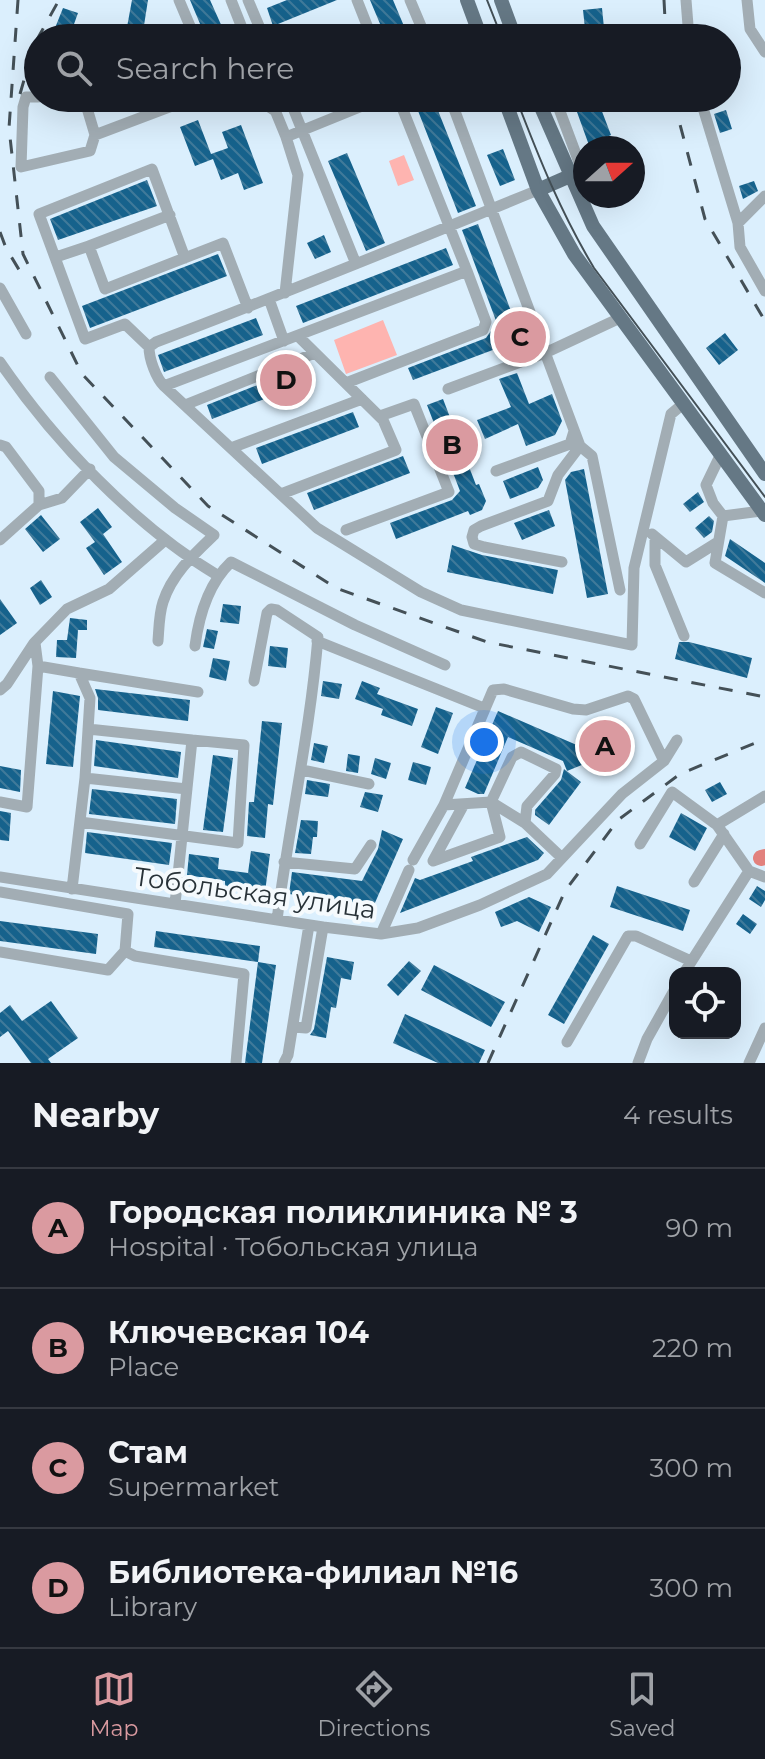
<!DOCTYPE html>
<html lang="en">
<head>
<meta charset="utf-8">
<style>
	:root { --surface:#171b24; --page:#242831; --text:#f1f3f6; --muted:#9ea1a6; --line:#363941; --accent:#da9aa0 }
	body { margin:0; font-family:Montserrat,sans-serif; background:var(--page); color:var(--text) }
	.controls { position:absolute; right:24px; bottom:24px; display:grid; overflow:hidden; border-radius:16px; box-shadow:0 8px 32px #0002 }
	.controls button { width:72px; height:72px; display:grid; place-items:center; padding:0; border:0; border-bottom:2px solid var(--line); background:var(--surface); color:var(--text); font:40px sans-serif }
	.compass { position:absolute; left:573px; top:136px; width:72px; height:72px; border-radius:50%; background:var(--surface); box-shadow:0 8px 32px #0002; rotate:69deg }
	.you { position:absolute; left:484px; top:742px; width:28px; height:28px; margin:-20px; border:6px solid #fff; border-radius:50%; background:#1a73e8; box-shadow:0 0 0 12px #1a73e833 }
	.badge { display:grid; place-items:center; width:52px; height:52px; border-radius:50%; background:var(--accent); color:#111; font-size:26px; font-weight:700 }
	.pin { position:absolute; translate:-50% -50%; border:4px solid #fff; box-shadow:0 2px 8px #0006 }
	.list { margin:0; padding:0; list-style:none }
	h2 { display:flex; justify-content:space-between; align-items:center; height:104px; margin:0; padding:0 32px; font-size:34px }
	h2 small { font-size:26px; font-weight:400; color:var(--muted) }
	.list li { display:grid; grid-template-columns:52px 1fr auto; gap:24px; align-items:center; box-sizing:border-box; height:120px; padding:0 32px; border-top:2px solid var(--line) }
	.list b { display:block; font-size:30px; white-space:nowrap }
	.list p { margin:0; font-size:26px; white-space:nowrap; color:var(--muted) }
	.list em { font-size:26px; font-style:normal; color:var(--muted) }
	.icon { flex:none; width:44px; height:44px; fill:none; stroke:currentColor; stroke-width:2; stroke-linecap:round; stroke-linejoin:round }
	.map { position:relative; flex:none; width:765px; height:1063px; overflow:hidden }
	.search { position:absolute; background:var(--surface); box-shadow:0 8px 32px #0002; left:24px; right:24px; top:24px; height:88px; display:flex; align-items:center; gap:20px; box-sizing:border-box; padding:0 28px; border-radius:44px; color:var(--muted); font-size:30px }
	.sheet { height:584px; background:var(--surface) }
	nav { display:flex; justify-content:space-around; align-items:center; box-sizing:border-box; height:112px; border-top:2px solid var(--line); background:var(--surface); font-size:22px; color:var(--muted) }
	nav a { display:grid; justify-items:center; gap:4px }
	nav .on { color:var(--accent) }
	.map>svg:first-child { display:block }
</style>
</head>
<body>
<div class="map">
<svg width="765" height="1063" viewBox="0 0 765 1063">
	<defs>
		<pattern id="building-back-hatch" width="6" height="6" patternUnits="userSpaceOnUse" patternTransform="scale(2)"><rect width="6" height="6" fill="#16628c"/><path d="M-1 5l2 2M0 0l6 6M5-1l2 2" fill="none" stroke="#407a9a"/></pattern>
	</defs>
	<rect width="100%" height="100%" fill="#dbeffd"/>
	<!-- garden -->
	<path fill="#feb4b0" d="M404,155L414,180L398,186L389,161Z
		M383,320L397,355L346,374L334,340Z"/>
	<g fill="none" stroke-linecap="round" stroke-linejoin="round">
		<!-- river -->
		<path stroke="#e2817d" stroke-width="16" d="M761,858L765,857"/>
	</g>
	<!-- building -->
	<path fill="url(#building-back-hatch)" d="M132,0H148L142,38H125Z
		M190,0H210L227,38H206Z
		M287,0H337L273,26L267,8Z
		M370,0H393L409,38H386Z
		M63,8L78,13L69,38H51Z
		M602,8L605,38H586L583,10Z
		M413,98H433L476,206L458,213Z
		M580,98H589L591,104L598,101L611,135L602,139L606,148H590L573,101Z
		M726,110L732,129L720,133L714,114Z
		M198,120L211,154L228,148L222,132L241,125L263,183L244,190L238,173L221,180L213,159L195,166L180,127Z
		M503,149L515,180L500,186L487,155Z
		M347,153L385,243L366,251L328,161Z
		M147,180L157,206L58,240L50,219Z
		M754,181L758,191L743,199L739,186Z
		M478,224L514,319L522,317L529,333L522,345L509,349L506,345L413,380L408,368L486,338L493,328L498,326L462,230Z
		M324,235L331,252L315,259L307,243Z
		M446,248L453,265L303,323L296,306Z
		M218,254L227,276L90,328L82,306Z
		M256,318L263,335L164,372L158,355Z
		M725,333L738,350L719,365L706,348Z
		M303,367L309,382L212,419L207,405Z
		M517,373L529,404L552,394L562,421L555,435L526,446L518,424L485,439L477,420L511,407L499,379Z
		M443,399L476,485L479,484L486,501L482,510L470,515L468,511L396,539L390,523L452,500L460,491L427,405Z
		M353,412L359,427L262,464L256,448Z
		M403,456L410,473L314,510L307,493Z
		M538,467L543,480L538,488L510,499L503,481Z
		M584,469L608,594L587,598L565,480L571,472Z
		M698,492L704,502L690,512L683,504Z
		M98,508L112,527L103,534L122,562L104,575L86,548L95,542L80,522Z
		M549,510L555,526L522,540L514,523Z
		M41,515L60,539L43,552L25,529Z
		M709,516L714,521L712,532L704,538L695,528Z
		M730,539L765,563V583L725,556Z
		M452,545L482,555L558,570L553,594L447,572Z
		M41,580L52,597L40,605L30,588Z
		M0,599L17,623L0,635Z
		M223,604L241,606L239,624L220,622Z
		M70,618L87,620V630H78L76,658L56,657L57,640H67Z
		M207,629L218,631L214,649L203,647Z
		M679,642H689L752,658L747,678L675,659Z
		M270,646L288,648L286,668L268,666Z
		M213,658L230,661L226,681L209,677Z
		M323,681L342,684L339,699L321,696Z
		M362,681L380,688L377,694L418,709L412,726L381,715L383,709L355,699Z
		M95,689L190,700L188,721L98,710V698Z
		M53,691L80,696L73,767L46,764Z
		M436,707L453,713L438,754L421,747Z
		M498,711L579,746L624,728L631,745L567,771L563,761L508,737L484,794H478L465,788Z
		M262,721L282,723L273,805L268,804L265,838L247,836L249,802H254Z
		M96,740L181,752L178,778L94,766Z
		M314,743L328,746L324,763L311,760Z
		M348,754L360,756L358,773L346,771Z
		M213,755L233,758L223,832L203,830Z
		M375,758L391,763L386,779L371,774Z
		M413,762L431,767L426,785L408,780Z
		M0,766L21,770L20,792L0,788Z
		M564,769L581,782L549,825L535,815V810L561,780Z
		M307,780L330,784L328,797L305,794Z
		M720,782L727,794L712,802L705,790Z
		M92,789L177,799L175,824L89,814Z
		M365,792L383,795L378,812L360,807Z
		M0,811L11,813L9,841L0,840Z
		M681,813L707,828L695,851L669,837Z
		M301,820L318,821L317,837H313L311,854L295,853Z
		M382,830L403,839L374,905L289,894L292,872L362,881L378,849Z
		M87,832L172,843L169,865L85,853Z
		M527,837L544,853L538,860L400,913L415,878L420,880L473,861L471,857Z
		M251,851L270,854L265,892L225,887V881L187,875L189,854L219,858L218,869L248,873Z
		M617,886L690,910L683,931L610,907Z
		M757,886L765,891V900L761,907L749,899Z
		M529,897L551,907L539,932L517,921L501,927L495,912Z
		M743,914L757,924L750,934L736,924Z
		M0,921L98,934L96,954L0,941Z
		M156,931L260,946L258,962L154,947Z
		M593,935L609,944L564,1024L548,1015Z
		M327,957L354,962L351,980L341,978L336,1008L331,1007L326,1038L310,1035L314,1029Z
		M409,961L421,971L398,996L387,985Z
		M258,962L276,965L262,1063H245Z
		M434,965L505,1002L491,1027L421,990Z
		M51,1001L78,1038L48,1059L51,1063H31L8,1031L0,1037V1013L10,1005L22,1021Z
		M405,1014L485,1050L479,1063H438L393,1043Z"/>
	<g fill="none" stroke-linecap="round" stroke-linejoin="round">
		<!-- minor -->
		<path stroke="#a2adb4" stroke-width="11" d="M179,0L195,38
			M231,0L246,38
			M248,0L264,38
			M357,0L372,38
			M410,0L426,38
			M686,0L689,38
			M747,0L750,29L765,52
			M38,97H26L23,107L21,167L90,151L95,135L84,98
			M255,98L274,110
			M270,98L286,137
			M289,98L356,264
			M450,98L580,446L558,475L548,501L481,526L474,530L472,537L474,544L484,547L562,562
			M555,98L583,173L581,181L575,186
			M700,98L738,223L740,247L765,291
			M403,110L467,271L164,386C156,378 149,359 149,347L156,342C284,294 411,242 538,190
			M95,135L193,98
			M738,223L765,196
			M89,246L170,215
			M56,257L89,246L105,289L223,243L248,308
			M0,288L26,334
			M285,293L298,175L286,137L382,98
			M269,299L284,341
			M149,347L125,324L85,339L39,214L152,169L185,258
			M0,362C54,441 135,526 217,575
			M50,377L114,457L175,508L214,535C194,554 172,574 163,602C159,614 159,628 158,641
			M346,383L483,330L486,322L467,271
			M164,386L317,528L421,592L461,610L632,645L634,568L671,414L683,404
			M448,389L545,353L620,318
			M185,405L315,353
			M0,445L6,447L39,491V505L0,540
			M580,446L592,456L620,590
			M231,448L362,399
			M720,456L706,485L713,503L723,516L761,511
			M496,471L570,444L574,431
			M281,494L396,450L383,420L298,336
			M39,505L62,498L90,469
			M723,516L715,563L765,593
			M346,530L449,492L414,404L380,416
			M652,534L686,562L718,542
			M655,538V565L684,636
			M317,641L484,708
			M195,646C199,615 208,584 231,562L355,625L445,665
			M38,666L79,673L90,698L85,778L72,889
			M79,673L198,692
			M254,681L267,613L271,609L277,610L318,637C310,733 289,825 277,920
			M0,690L7,684L34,643L67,609L109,589L164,541
			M88,729L192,740L175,904
			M302,770L369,784
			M85,778L187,789
			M0,802L27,807L38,666L35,643
			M491,802L525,823L561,857
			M444,805L491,802L512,757L521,752L556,769L555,774L527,806L525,823
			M80,822L238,843L244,745L192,740
			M717,825L765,796
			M640,844L672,792L717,825L749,871L765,877
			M413,860L444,805L493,690L504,689L573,709L586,710L628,696L634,699L664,761
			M433,861L500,837L491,802
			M433,861L464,804
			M284,862L355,869L371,845
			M0,877L323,927L381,934L418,928L480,905L547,874L622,794L664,761L677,740
			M694,882L724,834
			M0,892L128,914L125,951L135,956L244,974L236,1063
			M381,934L409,870
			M0,952L108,970L125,951
			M684,973L749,871
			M293,1027L306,1028L323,927
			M567,1042L628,936H636L691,961
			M284,1063L288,1055L309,925
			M638,1063L647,1039L675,989
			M749,1063L765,1028"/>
		<!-- major -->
		<path stroke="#657885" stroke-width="14" d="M467,0L481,38
			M501,0L515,38
			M504,98L538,190L574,254L765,515
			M537,98L593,226L765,474
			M538,190L570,176"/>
		<!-- tram -->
		<path stroke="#445057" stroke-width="2" d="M487,0L502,38
			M516,98C539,158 561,213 594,268L765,497"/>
		<!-- rail -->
		<path stroke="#445057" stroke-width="3" stroke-dasharray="14 14" stroke-linecap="butt" d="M18,0L9,128L23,254L82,374L208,506L336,588L487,642L765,697
			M664,0L666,38
			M20,94L34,45L59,0
			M673,98L705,219L765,321
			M0,232L6,248L24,278
			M488,1063L565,891L618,820L680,774L765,739"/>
	</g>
	<g text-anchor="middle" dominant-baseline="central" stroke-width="8" stroke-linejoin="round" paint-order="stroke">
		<!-- street labels -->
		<g font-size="26" fill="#283238" stroke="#f5fafd">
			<text transform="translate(255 893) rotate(8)">Тобольская улица</text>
		</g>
	</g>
</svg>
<div class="controls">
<button><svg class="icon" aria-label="locate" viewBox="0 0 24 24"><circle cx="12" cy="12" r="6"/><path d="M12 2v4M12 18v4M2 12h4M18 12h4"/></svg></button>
</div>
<svg class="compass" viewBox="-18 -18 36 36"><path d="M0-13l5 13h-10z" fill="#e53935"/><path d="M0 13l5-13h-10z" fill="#9ea1a6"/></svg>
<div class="you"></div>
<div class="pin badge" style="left:605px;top:746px">A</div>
<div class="pin badge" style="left:452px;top:445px">B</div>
<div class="pin badge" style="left:520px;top:337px">C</div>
<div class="pin badge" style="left:286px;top:380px">D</div>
<div class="search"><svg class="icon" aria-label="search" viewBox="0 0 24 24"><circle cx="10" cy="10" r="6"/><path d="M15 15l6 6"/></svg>Search here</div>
</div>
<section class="sheet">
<h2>Nearby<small>4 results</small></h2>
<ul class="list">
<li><span class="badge">A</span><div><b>Городская поликлиника № 3</b><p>Hospital · Тобольская улица</p></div><em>90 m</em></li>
<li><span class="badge">B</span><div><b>Ключевская 104</b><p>Place</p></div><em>220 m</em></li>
<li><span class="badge">C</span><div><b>Стам</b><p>Supermarket</p></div><em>300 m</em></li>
<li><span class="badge">D</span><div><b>Библиотека-филиал №16</b><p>Library</p></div><em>300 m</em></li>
</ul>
</section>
<nav>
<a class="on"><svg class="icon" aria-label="map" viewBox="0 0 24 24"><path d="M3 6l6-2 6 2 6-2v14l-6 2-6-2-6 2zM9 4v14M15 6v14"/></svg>Map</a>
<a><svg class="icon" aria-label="directions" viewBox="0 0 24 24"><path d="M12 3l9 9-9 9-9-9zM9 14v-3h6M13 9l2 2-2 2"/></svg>Directions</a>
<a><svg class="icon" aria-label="saved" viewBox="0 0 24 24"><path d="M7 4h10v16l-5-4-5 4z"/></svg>Saved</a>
</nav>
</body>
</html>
